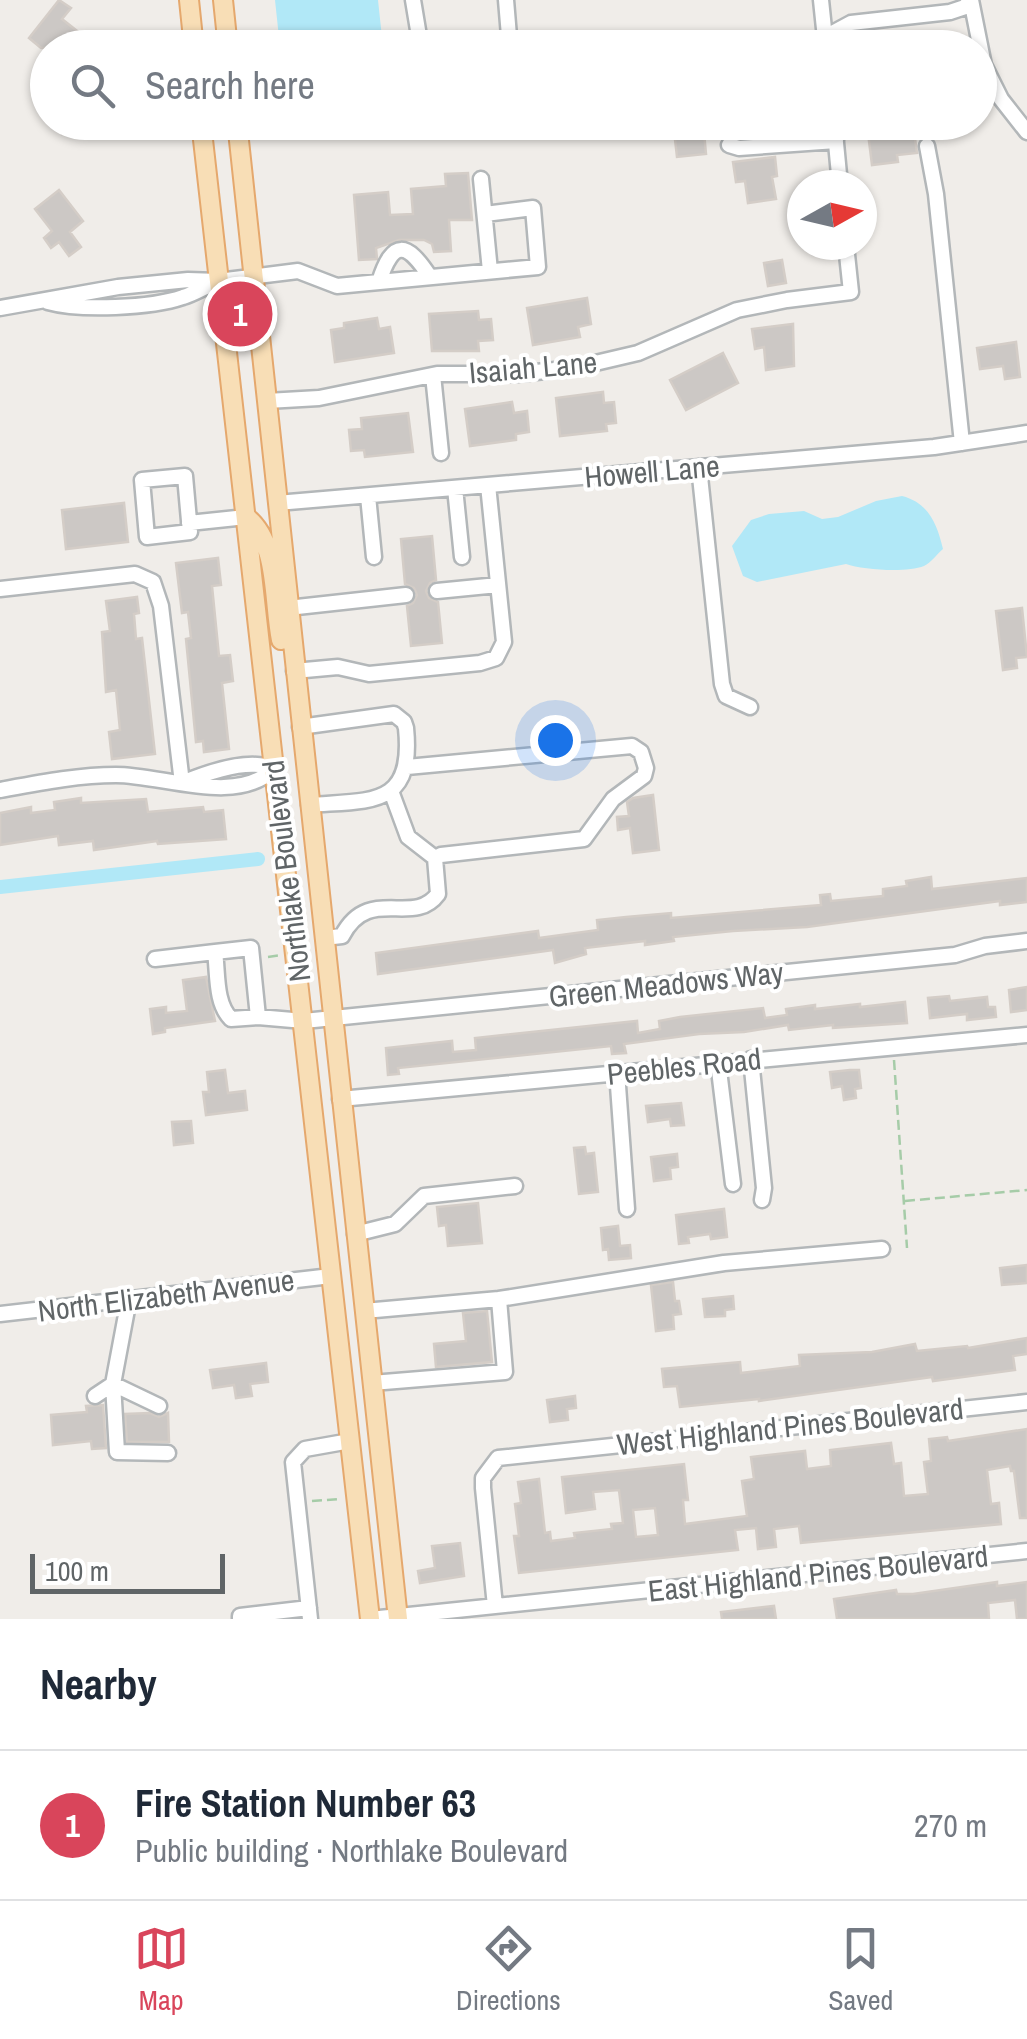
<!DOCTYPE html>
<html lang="en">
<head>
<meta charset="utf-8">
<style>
	:root { --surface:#fff; --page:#f2f2f3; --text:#1f2937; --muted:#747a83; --line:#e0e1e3; --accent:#d9455b }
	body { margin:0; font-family:"Archivo Narrow",sans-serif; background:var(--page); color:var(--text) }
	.compass { position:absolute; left:787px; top:170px; width:90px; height:90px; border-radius:50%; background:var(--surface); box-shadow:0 2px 8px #0004; rotate:82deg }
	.scale { position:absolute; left:30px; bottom:25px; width:195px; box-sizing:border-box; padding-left:10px; border:5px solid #606567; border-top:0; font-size:28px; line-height:35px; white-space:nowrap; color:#606567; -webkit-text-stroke:8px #fff; paint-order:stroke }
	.you { position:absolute; left:555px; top:740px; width:35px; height:35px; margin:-25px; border:8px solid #fff; border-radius:50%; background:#1a73e8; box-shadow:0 0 0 15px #1a73e833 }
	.badge { display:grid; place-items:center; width:65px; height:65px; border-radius:50%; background:var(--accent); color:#fff; font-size:32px; font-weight:700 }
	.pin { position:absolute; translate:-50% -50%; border:5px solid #fff; box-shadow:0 2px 10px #0006 }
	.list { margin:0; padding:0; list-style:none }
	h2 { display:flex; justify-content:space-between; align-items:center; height:130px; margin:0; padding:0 40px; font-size:42px }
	h2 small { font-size:32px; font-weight:400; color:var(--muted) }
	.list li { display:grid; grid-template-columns:65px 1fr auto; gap:30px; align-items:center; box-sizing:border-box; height:150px; padding:0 40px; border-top:2px solid var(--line) }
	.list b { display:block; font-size:38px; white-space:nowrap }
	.list p { margin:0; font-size:32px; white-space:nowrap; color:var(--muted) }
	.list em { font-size:32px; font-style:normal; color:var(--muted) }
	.icon { flex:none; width:55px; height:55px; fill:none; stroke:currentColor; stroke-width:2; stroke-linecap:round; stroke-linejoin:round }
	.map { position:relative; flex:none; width:1027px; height:1619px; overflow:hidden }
	.search { position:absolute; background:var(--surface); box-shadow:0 2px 8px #0004; left:30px; right:30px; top:30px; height:110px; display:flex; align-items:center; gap:25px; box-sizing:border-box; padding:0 35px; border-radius:55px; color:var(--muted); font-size:38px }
	.sheet { height:280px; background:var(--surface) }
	nav { display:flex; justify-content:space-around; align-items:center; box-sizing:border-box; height:140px; border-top:2px solid var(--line); background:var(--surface); font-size:28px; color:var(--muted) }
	nav a { display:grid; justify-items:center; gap:5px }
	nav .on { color:var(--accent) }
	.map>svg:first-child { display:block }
</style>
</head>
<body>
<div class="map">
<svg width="1027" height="1619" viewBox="0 0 1027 1619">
	<rect width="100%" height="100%" fill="#f0ede9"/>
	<!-- water -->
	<path fill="#b1e8f7" d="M275,0H378L383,47H280Z
		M902,496C929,503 937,524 943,549C937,554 931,563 924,566C907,573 863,570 846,564L757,582L743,576L732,546L751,520L769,514L804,511L822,519L838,517L876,501Z"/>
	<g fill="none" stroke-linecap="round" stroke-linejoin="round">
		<!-- canal -->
		<path stroke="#b1e8f7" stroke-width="14" d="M0,887L258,859"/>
	</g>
	<!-- building -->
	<path fill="#ccc8c5" stroke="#d4cdc7" stroke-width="2.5" fill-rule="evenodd" d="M59,0L71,8L62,19L81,34L71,48H41L29,38Z
		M61,122H105L106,130L62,134Z
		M673,122H703L706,154L677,157Z
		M913,124L917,153L897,155L898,162L872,165L868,133Z
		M775,157L777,176L772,177L776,199L748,203L745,181L736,182L733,162Z
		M468,173L472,220H449L451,251L434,252L432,244L424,240H399L376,248L377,259L359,260L354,195L388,192L390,215L413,214L411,189L446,186L445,174Z
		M59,190L83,221L70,232L81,247L69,256L59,242L51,248L44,238L52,231L35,209Z
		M782,260L786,283L768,286L764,263Z
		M587,298L591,324L578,327L580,337L533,345L527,308Z
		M478,311L479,320L491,319L493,340L478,341L479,351H432L429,314Z
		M377,318L379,329L390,327L394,353L335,362L331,330L344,328V323Z
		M793,324L794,366L766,370L764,347L755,349L752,329Z
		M1016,342L1020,377L1005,379L1003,366L980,369L977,348Z
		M723,353L738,383L686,410L670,380Z
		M603,392L604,403L614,402L616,423L606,424L607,431L560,436L556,398Z
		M512,402L514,413L527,411L529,432L516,434V440L470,446L465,409Z
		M408,413L413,452L365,457L364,450L351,451L349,430L362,429L361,418Z
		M124,503L128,542L66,549L62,510Z
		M432,536L436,580L430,583L426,591L429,598L438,602L442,643L411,646L407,606L413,603L417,595L414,588L405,584L401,539Z
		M218,558L221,585L212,586L219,656L230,655L233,681L222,683L229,749L204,752L203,741L196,742L186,639L191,638L188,612L182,613L176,563Z
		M137,597L139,613L134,614L136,639L142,638L155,754L112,759L109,732L120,730L116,690L106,692L102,632L110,631L106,601Z
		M1022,608L1027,657L1016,658L1017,668L1003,670L996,611Z
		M653,795L659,850L633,853L630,828L618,830L617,817L629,816L627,802L633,798Z
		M81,798V803L146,799L148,812L203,807L204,812L223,810L226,839L158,844L157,841L94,850L93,841L59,845L58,836L0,845V813L31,807V813L55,810L54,802Z
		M931,877L932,889L1027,878V902L1000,905V901L807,927L733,931L673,937L674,941L645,945V941L585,948L586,954L555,963L553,950L378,974L376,953L538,931L539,938L598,930L597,920L626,917L671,913V918L821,905L820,895L830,894L831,901L883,896V889L907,886L906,881Z
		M206,977L215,1021L165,1028V1032L153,1034L150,1009L166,1007V1013L187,1011L183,980Z
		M1027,987V1010L1011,1012L1009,990Z
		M949,996L950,1001L987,997L988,1007H995L996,1017L967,1020V1014L930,1018L928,998Z
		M905,1002L907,1023L833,1028V1025L789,1030L788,1025L744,1032L699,1034L624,1044L626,1053L612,1054L611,1046L398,1068L399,1074L388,1075L386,1048L452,1041L453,1052L476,1050L475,1038L637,1021L638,1033L660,1029L659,1021L680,1017L763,1008L765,1018L787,1015L786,1009L815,1005V1009L860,1004V1007Z
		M225,1070L228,1093L245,1091L247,1110L206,1115L203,1092H209L207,1072Z
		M850,1070H859L861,1088L855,1089L856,1098L844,1100L842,1086L832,1088L830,1072Z
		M681,1103L684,1125L671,1126L670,1119L648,1122L646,1106Z
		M191,1121L193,1143L174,1145L172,1122Z
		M585,1147L586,1154L594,1153L598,1192L579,1194L574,1148Z
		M677,1154L678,1167L670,1168L671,1179L654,1181L651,1157Z
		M478,1203L482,1243L448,1246L446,1225L439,1226L437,1207Z
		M724,1209L727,1237L711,1239L710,1234L688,1237L689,1243L679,1244L676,1215Z
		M618,1226L620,1246L630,1245L631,1258L609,1260L608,1249L603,1250L601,1228Z
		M1027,1265V1283L1002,1285L1000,1268Z
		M673,1282L675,1301H679L681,1314L673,1315L674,1329L656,1331L651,1285Z
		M733,1296L734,1309L725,1310V1316L705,1317L703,1299Z
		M487,1311L492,1362L436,1367L434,1344L466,1341L463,1313Z
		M1027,1338V1354L1013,1356L1015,1370L933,1381L932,1377L759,1401V1399L680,1407L677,1386L664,1387L662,1369L740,1362L741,1373L800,1366L799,1355L872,1352L915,1344L917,1351L967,1346L968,1348Z
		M266,1363L268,1382L250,1384L252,1396L236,1398L234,1385L213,1388L210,1370Z
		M575,1396L576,1408L567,1409L568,1420L550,1422L547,1400Z
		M103,1405L106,1448L92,1449L91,1441L53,1445L51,1415L87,1412L86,1406Z
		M150,1413L159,1417L168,1413L169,1442H127L125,1414Z
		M1027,1429V1518H1020L1014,1471H1011L1010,1466L987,1470L991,1504L999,1503L1001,1524L801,1543L799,1526L774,1529L776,1547L758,1549L756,1528L735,1530L738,1550L519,1573L514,1536H519L515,1504L521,1503L518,1482L539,1479L545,1533L550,1532L551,1541L575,1538L574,1533L612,1529L611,1524L623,1523L619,1490L593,1492L595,1509L566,1513L562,1477L684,1464L688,1500H683L685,1524L747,1516L742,1481L754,1479L751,1457L805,1451L807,1469L831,1466L830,1450L891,1443L894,1464L901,1463L904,1496L928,1494L924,1462L931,1461L929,1439L947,1437L948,1441ZM655,1508L658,1535L636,1537L633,1510Z
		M460,1543L464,1576L420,1583L418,1571L435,1568L432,1546Z
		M997,1582V1586L1027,1582V1619H1017L1015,1600L988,1603L989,1619H837L834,1599L896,1590L897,1594H913Z
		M774,1606L776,1619H722L721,1612Z"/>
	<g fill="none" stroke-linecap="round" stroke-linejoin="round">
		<!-- minor casing -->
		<g stroke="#b3b7b9" stroke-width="19">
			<path id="minor" d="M413,0L421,48
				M506,0L510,48
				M821,0L826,48
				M971,0L984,65L1001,99L1027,132
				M790,48L812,44L851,23L950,12L965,7L970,0
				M834,122L840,185
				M729,145L739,148L836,141
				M927,146L936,194L962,443
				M481,179L490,271
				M379,282C393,238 407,242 430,277
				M48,302C80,311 151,308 183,297C193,294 203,288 212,284
				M0,308L118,287L188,280L218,281L298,271L337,286L538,267L533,208L485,214
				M433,375L441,453
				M267,401L319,398L437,374H517L574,368L638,353L737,310L787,300L851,292L846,245
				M699,467L722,684L726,696L750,707
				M185,476L190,532L147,537L142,480Z
				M455,488L462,557
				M368,496L374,557
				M277,503L934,447L1027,433
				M189,523L246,517
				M0,589L135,574L153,582L161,606L182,783
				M437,591L498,585
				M288,608L406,595
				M294,671L338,667L369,674L480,663L496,658L504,642L488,485
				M300,727L394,714L404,722L406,728C414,808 371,800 309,805
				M0,790C38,783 78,775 116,775C163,775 236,806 274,769C249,757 206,773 182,783
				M391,791L408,837L435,858
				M324,938L342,936C369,884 413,928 438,894L435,858L441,855L584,839L613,799L644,776L646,768L641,752L632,746L407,767
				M215,952L251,948L258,1017
				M155,959L215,952C218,974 215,1003 231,1019L258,1017L304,1021L955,955L985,946L1027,941
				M751,1059L764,1188L762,1200
				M718,1062L733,1184
				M617,1072L627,1209
				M340,1099L1027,1035
				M355,1234L395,1224L424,1196L515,1186
				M499,1299L724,1263L882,1249
				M364,1311L499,1299L505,1372L372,1383
				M0,1314L331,1276
				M95,1396L113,1384L129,1299
				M159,1406L113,1384L117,1452L168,1453
				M495,1606L483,1488V1478L498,1458L1027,1402
				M240,1619V1616L309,1608
				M310,1619L293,1462L305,1449L350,1441
				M370,1619L1027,1551"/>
		</g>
		<!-- major casing -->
		<g stroke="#e5a86d" stroke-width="22">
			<path id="major" d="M189,0L194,48
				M223,0L228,48
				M201,122L370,1619
				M237,122L398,1619
				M246,517C279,542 273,601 281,640"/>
		</g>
		<!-- path -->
		<path stroke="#a6cca8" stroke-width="2.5" stroke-dasharray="10 5" stroke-linecap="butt" d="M268,957L282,955
			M894,1060L907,1248
			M905,1201L1027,1190
			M312,1501L339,1499"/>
		<!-- minor -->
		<use href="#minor" stroke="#fff" stroke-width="14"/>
		<!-- major -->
		<use href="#major" stroke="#f8deb6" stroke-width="18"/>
	</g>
	<g text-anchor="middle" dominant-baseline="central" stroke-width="8" stroke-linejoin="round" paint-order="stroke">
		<!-- street labels -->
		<g font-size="30" fill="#606567" stroke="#fff">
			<text transform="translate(533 367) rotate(-5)">Isaiah Lane</text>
			<text transform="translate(652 471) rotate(-5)">Howell Lane</text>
			<text transform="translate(286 871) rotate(-97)">Northlake Boulevard</text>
			<text transform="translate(666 984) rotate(-6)">Green Meadows Way</text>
			<text transform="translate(684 1066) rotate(-6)">Peebles Road</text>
			<text transform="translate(166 1295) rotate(-7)">North Elizabeth Avenue</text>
			<text transform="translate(790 1426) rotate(-6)">West Highland Pines Boulevard</text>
			<text transform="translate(818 1573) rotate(-6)">East Highland Pines Boulevard</text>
		</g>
	</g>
</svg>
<svg class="compass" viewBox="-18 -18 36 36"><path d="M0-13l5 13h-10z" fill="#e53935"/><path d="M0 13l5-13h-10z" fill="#747a83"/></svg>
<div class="scale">100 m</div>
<div class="you"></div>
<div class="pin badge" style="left:240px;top:314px">1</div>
<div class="search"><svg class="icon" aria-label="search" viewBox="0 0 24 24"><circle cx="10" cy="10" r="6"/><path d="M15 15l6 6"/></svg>Search here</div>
</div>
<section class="sheet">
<h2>Nearby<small></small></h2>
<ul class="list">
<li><span class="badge">1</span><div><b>Fire Station Number 63</b><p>Public building · Northlake Boulevard</p></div><em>270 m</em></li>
</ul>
</section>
<nav>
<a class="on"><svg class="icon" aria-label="map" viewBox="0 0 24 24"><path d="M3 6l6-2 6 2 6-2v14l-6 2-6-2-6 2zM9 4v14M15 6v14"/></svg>Map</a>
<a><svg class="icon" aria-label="directions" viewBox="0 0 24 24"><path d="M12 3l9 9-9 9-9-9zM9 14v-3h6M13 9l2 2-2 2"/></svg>Directions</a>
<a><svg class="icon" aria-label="saved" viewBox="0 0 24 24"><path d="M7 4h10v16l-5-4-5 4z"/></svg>Saved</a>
</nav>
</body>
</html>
